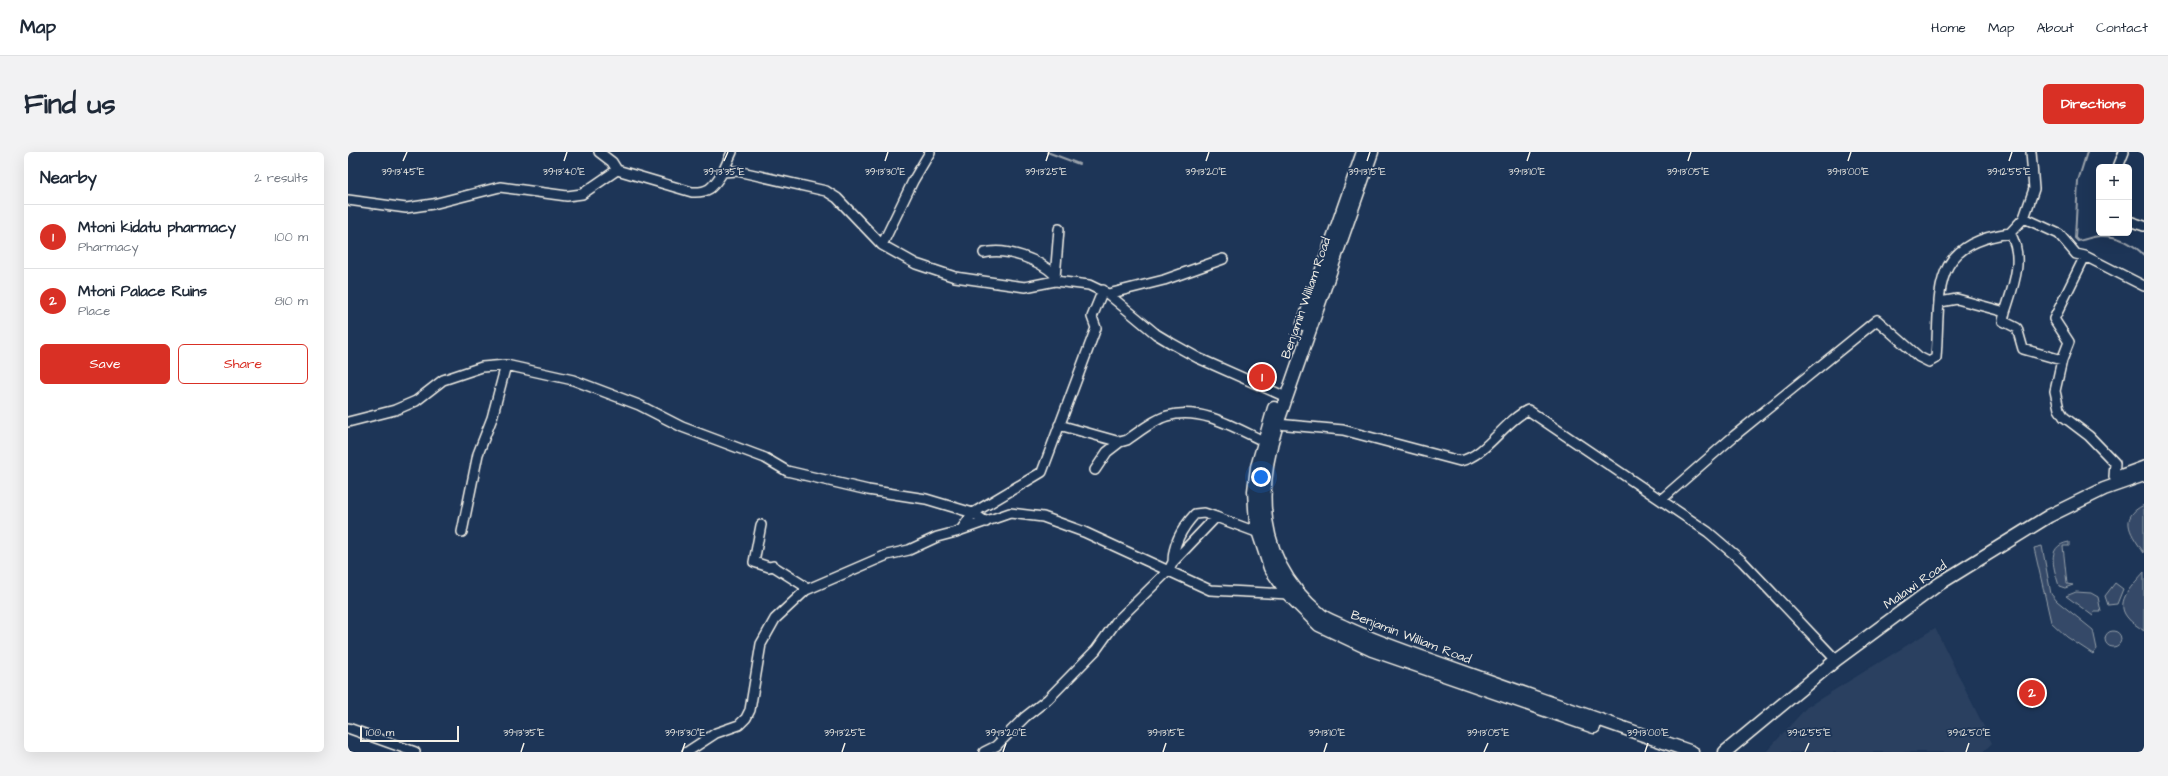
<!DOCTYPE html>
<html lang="en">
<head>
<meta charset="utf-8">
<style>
	:root { --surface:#fff; --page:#f2f2f3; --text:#1f2937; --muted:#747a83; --line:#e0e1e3; --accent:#d93025 }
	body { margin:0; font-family:"Architects Daughter",sans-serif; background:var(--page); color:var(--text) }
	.controls { position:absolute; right:12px; top:12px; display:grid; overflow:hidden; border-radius:6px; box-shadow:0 4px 16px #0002 }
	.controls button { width:36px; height:36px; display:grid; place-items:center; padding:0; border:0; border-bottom:1px solid var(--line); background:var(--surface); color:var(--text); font:20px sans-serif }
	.scale { position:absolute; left:12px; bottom:10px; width:99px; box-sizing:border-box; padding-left:4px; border:2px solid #f4f1e8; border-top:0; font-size:11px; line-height:14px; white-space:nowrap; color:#f4f1e8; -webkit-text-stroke:3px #1d3557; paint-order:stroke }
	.you { position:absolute; left:913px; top:325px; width:14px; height:14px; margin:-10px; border:3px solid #fff; border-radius:50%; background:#1a73e8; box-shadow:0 0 0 6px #1a73e833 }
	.badge { display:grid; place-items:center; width:26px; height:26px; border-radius:50%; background:var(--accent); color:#fff; font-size:13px; font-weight:700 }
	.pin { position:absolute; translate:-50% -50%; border:2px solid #fff; box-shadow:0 1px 4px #0006 }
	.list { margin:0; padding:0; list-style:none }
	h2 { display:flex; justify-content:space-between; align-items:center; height:52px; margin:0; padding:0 16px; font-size:17px }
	h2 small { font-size:13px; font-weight:400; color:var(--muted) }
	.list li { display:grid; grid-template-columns:26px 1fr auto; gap:12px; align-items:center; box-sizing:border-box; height:64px; padding:0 16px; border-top:1px solid var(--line) }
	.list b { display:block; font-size:15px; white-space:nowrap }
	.list p { margin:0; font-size:13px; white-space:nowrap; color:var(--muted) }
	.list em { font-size:13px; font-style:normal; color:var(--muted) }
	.actions { display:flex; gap:8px; padding:12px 16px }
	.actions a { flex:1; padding:9px 0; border:1px solid var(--accent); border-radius:6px; text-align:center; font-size:14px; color:var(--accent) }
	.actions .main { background:var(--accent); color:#fff }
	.map { position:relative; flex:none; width:1796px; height:600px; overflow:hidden; border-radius:6px }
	header { display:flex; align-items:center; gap:24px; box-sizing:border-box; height:56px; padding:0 20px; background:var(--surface); border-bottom:1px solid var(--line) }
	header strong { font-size:19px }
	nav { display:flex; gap:22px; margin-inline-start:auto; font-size:14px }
	.intro { display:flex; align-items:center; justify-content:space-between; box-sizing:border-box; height:96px; padding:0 24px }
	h1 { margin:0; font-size:28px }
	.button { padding:10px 18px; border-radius:6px; background:var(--accent); color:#fff; font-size:14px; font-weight:700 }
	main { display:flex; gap:24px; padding:0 24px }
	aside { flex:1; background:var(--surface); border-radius:6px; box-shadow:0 4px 16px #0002 }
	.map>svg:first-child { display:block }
</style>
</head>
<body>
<header>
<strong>Map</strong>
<nav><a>Home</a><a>Map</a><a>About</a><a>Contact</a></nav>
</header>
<div class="intro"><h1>Find us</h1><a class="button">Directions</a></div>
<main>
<aside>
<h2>Nearby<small>2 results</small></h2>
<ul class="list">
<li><span class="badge">1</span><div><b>Mtoni kidatu pharmacy</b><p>Pharmacy</p></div><em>100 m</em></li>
<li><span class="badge">2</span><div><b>Mtoni Palace Ruins</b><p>Place</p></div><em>810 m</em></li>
</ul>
<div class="actions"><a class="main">Save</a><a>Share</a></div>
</aside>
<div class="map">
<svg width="1796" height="600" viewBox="0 0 1796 600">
	<rect width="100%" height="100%" fill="#1d3557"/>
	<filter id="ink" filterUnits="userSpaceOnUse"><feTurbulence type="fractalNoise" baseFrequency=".025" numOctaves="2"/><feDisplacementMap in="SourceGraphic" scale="8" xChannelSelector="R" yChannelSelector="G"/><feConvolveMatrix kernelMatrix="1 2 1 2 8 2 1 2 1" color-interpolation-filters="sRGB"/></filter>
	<g filter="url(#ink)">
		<!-- built -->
		<path fill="#2a4060" d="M1587,476L1644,591L1635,600H1418L1459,555Z"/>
		<!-- green -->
		<path fill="#354a67" stroke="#949ea8" d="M1796,353V401C1784,383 1769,366 1796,353Z
			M1721,390V394H1715L1719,432L1725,433L1717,436L1711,434C1707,419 1696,394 1721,390Z
			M1694,394L1703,442L1709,449L1745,478L1749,497L1745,502L1719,485L1703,470L1686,396Z
			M1796,420V479C1790,474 1783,471 1779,465C1766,449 1786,432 1796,420Z
			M1767,431L1775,437L1769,452L1760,453L1757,444Z
			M1728,440L1743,441L1750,445L1753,460H1746L1745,464L1718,444Z
			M1757 487a8 8 0 1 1 16 0a8 8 0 1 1-16 0Z"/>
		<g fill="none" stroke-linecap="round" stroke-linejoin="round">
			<!-- stream -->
			<path stroke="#9aa2ab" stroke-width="2" d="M699,0L731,12
				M1739,0L1730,29L1727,86L1730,89C1737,88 1745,84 1752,84C1770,83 1784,91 1796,103"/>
			<!-- minor casing -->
			<g stroke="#f4f1e8" stroke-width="12">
				<path id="minor" d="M251,0L264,10L269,18
					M1770,15L1776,0
					M375,20L384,0
					M0,48L58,56L85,52L152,35L219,44L234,42L269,18L344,40C363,41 365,34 375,20L389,19L478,39L489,46L534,93L568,112L607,125L677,135L707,129L741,133L760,142L808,182L823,191L850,206L938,245
					M1676,66L1686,37L1683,0
					M1781,69L1796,74
					M1662,81L1676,66L1711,82L1728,102L1737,104L1796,134
					M534,93L565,29L582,0
					M636,101C658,95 692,108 707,123
					M1737,104L1706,167L1721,190L1714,208L1707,239L1711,257L1716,265L1741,284L1767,311L1766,325L1796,314
					M707,126L711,77
					M760,142L816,128L875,107
					M1592,150L1609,147L1657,160L1655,169L1669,176L1675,197L1714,208
					M0,270L47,258L68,249L95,228L134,215L158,213L225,228L291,253L334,275L417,306L439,319L520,338L578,347L625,361L694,320L748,176L744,165L755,138
					M929,272L995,278L1112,309C1138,304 1156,269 1180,258L1360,380L1394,409L1488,508
					M711,273L772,290L779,288C791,280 805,268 819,264C852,254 886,275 915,289
					M747,318L759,300L772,290
					M1314,347L1386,284L1529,168L1571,205L1581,210L1588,206C1593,141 1580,92 1662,81C1677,106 1665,135 1657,160
					M413,373L406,410L421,415L425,414L455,433L458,438
					M613,378L662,361L695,365L736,380L862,438L940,442
					M114,380L130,302L144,266L158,213
					M825,410C825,391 834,376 847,362L856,361L868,365
					M0,576L67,600
					M339,600L368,581L391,573L398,566L402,558L413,492L427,467L458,438L539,403L561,398L589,385L608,380L613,378L625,361L638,370
					M636,600L648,594L677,565L700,547L748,498L768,470L821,418L825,410L868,365L911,381L916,380"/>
			</g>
			<!-- major casing -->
			<g stroke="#f4f1e8" stroke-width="15">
				<path id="major" d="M1024,0L929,272C906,344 911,412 973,463C979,468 990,471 997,475C1025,488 1053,498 1082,508C1169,539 1257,570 1344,600
					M955,172L1015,0
					M926,256L909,315L906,339L908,373L922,416L940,442L971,473L1024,498L1246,575
					M1377,600L1488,508L1591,432L1701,364L1756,337L1796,323"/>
			</g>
			<!-- minor -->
			<use href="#minor" stroke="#1d3557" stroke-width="9"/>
			<!-- major -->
			<use href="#major" stroke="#1d3557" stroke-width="12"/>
		</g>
	</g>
	<!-- ticks -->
	<path fill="none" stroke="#f4f1e8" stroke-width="1.5" d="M55,9L59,0M216,9L219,0M376,9L380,0M537,9L540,0M698,9L701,0M858,9L861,0M1019,9L1022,0M1179,9L1182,0M1340,9L1343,0M1500,9L1503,0M1661,9L1664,0M173,600L176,591M334,600L337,591M494,600L497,591M655,600L658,591M815,600L818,591M976,600L979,591M1136,600L1140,591M1297,600L1300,591M1457,600L1461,591M1618,600L1621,591"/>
	<g text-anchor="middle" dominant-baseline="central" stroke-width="3.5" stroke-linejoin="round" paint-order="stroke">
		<!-- street labels -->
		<g font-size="13" fill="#f4f1e8" stroke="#1d3557">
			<text transform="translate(958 146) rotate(-71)">Benjamin William Road</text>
			<text transform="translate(1567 433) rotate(-35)">Malawi Road</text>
			<text transform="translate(1063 485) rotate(21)">Benjamin William Road</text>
		</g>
	</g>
	<g font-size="10" text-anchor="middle" fill="#f4f1e8" stroke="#1d3557" stroke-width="3.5" stroke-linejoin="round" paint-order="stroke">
		<text x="55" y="23">39°13'45"E</text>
		<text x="216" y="23">39°13'40"E</text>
		<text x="376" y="23">39°13'35"E</text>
		<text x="537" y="23">39°13'30"E</text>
		<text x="698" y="23">39°13'25"E</text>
		<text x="858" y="23">39°13'20"E</text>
		<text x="1019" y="23">39°13'15"E</text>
		<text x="1179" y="23">39°13'10"E</text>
		<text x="1340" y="23">39°13'05"E</text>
		<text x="1500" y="23">39°13'00"E</text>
		<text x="1661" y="23">39°12'55"E</text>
		<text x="176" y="584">39°13'35"E</text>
		<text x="337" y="584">39°13'30"E</text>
		<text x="497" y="584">39°13'25"E</text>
		<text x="658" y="584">39°13'20"E</text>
		<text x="818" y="584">39°13'15"E</text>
		<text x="979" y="584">39°13'10"E</text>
		<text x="1140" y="584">39°13'05"E</text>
		<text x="1300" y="584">39°13'00"E</text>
		<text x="1461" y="584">39°12'55"E</text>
		<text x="1621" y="584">39°12'50"E</text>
	</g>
</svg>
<div class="controls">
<button>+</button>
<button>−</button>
</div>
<div class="scale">100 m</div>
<div class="you"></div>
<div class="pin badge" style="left:914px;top:225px">1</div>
<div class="pin badge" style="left:1684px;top:541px">2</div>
</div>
</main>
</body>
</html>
